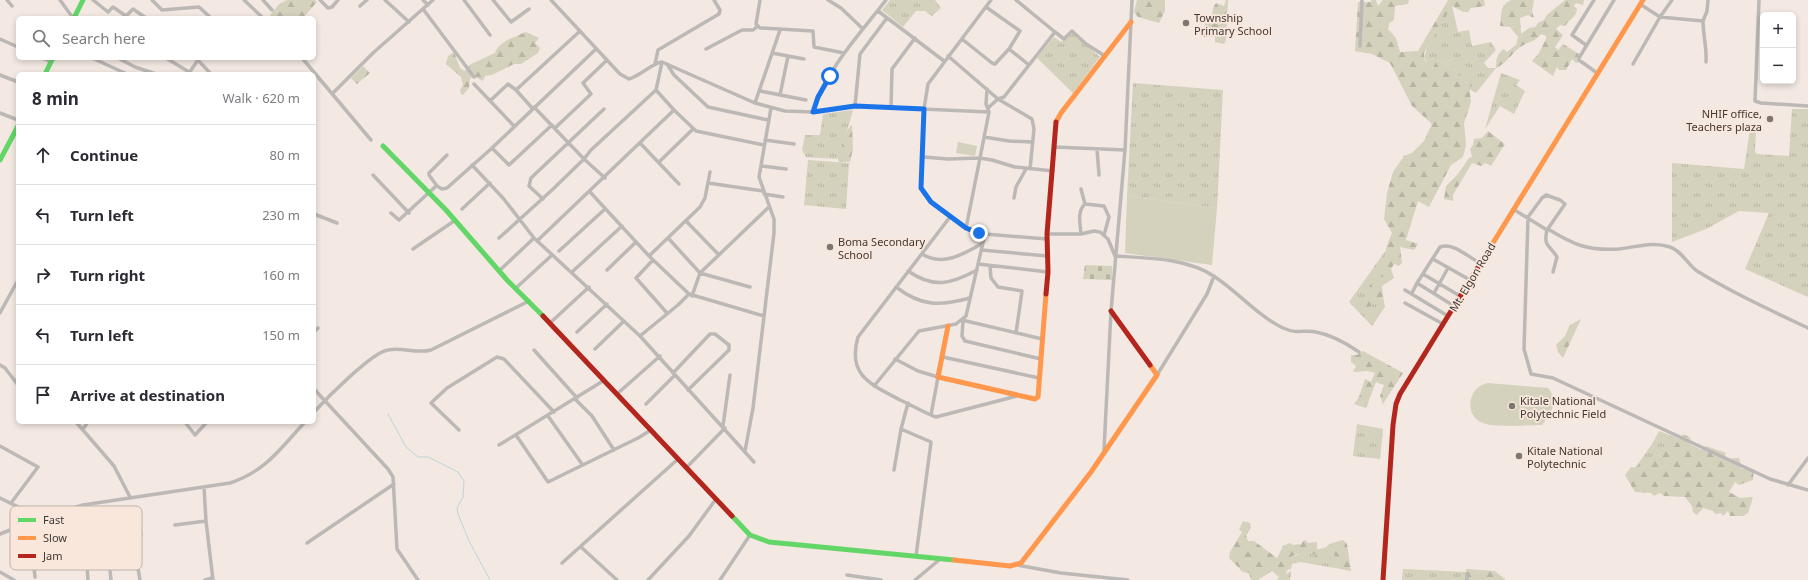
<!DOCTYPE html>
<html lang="en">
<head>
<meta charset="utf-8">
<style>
	:root { --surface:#fff; --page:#f2f2f3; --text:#2b2b33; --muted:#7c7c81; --line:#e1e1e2 }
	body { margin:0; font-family:"Noto Sans",sans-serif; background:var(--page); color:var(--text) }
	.controls { position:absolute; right:12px; top:12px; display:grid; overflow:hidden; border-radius:6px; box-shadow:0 2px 6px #0003 }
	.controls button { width:36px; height:36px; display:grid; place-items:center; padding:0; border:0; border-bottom:1px solid var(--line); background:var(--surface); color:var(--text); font:20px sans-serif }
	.stop { position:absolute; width:12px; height:12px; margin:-9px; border:3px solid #1a73e8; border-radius:50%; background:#fff }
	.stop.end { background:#1a73e8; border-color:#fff; box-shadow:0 1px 4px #0008 }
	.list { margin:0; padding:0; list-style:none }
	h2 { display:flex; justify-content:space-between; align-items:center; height:52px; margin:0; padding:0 16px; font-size:17px }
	h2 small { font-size:13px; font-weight:400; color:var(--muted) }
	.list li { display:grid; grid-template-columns:26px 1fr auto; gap:12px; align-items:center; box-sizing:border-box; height:60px; padding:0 16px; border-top:1px solid var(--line) }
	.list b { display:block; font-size:15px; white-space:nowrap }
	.list em { font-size:13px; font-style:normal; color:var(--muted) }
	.icon { flex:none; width:22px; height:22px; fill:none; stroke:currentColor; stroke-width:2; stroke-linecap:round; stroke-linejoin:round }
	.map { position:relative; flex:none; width:1808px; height:580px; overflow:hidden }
	.search { position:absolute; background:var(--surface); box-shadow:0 2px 6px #0003; left:16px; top:16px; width:300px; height:44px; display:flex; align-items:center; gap:10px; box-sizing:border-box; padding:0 14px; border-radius:6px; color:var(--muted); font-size:15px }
	.panel { position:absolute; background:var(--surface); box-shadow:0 2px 6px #0003; left:16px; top:72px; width:300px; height:352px; border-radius:6px }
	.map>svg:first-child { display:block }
</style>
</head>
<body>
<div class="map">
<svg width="1808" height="580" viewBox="0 0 1808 580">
	<defs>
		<pattern id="grass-tufts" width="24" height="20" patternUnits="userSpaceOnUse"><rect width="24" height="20" fill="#d4d1bd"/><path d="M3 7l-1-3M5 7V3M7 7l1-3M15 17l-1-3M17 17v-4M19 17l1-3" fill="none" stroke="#b7b4a3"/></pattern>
		<pattern id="forest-firs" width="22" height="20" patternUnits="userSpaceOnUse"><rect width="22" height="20" fill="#d4d1bd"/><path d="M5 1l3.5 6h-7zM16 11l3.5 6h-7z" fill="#b7b4a3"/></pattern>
		<pattern id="cemetery-stones" width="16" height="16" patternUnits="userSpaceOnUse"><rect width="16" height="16" fill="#d4d1bd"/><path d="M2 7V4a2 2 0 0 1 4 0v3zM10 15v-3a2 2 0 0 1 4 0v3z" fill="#b7b4a3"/></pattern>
	</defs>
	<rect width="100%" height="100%" fill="#f3e8e2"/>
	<!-- grass -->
	<path fill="url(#grass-tufts)" d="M890,0H935L941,8L932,16L925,11H916L903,27L882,10Z
		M1452,6L1458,32L1469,30L1472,46L1491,42L1496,50L1484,63L1488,68H1496L1476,93L1469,89V84L1457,75L1452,58L1442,64L1438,59L1431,70L1424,57L1429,43Z
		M1073,33L1100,57L1073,93L1037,58L1054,37L1061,42Z
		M1501,73L1520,80L1516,85L1525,91L1514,114L1500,106L1485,129Z
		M1133,83L1223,90L1217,208L1127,196Z
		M1792,109H1808V297L1745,269L1769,213L1739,211L1706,229L1672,242V163L1744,169L1750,129L1756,130L1755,152L1757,154L1789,156Z
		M853,110L845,138L843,155L836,159L806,157L802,150L805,135H820L823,114Z
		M808,160L849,163L846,209L804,205Z
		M1386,250L1384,270L1366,308L1383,296L1385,307L1372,326L1349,302Z
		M1357,424L1383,429L1380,459L1353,456Z
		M1659,431L1680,439L1673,448L1661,457L1655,454L1644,469L1635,468L1652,444Z
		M1327,547L1329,553L1339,557L1335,568L1300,562L1290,557Z
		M1403,569L1466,572V580H1402Z"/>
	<!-- forest -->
	<path fill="url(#forest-firs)" d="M287,0H315L317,2L303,18H268L279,4Z
		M1137,0H1165V11L1159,23L1138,17L1134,12Z
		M1226,0H1228L1226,40L1224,44L1215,42V37H1204L1202,34L1207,18L1212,16L1213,8L1216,3L1224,6Z
		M1372,0H1376L1378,6L1383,0H1409L1408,4L1395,6L1394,20L1389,23L1388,29L1396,38L1400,52L1418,51L1448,0H1484L1485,6L1471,8L1468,12H1463L1452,6L1424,53V58L1426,62L1431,61L1432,69L1438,58L1442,64L1452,58L1457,75L1469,84L1471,102L1464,123L1466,145L1463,157L1451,165L1429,207L1418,201L1406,240L1418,244L1414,250L1400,247L1402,263L1399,266L1394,264L1391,269L1394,278L1382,286L1383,296L1366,309L1369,287C1386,277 1383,269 1386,252C1386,245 1390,239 1392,233L1384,219L1387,193L1393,172L1404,156L1412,153L1424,141L1432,124L1412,106L1390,63L1372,54L1355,51L1358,2H1370Z
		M1511,0H1534L1532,11L1534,18L1528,15L1520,18L1521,34L1529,28L1535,27L1539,22L1543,21L1547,15L1565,0H1584L1583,5L1576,3L1574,6L1577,9C1576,18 1569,19 1565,26L1560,25L1556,29L1563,35L1555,47L1558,50L1563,44L1579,54L1577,59L1579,62L1576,63L1572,59L1566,70H1559L1557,67L1553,76L1532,61L1539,53L1546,39V36L1541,34C1535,42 1527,42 1520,47C1511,54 1507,63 1496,68C1496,59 1497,53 1504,49L1507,52L1516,45L1518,37L1510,27L1500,26C1502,14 1499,6 1511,0Z
		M526,32L539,38L535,43L540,48L538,53L521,64H514L492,75L485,76L483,81L473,76L470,79L469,88L463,95L461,94L460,90L463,85L461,77L446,64L448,56L454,52L460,68L464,71L471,64L495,53C499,41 515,37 526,32Z
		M363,66L370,73L357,84L351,78Z
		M852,125L853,149L850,162H839L837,156C845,147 842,133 852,125Z
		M1488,131L1505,144L1491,166L1485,163L1481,166L1472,163L1453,195V201L1444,199L1446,186L1458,174L1469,158L1472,157L1470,149L1473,145L1474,139L1482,138Z
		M1581,319L1563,358L1558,352L1556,345L1565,336L1570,325Z
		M1363,351L1403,373L1383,404L1380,396L1384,385L1376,382L1366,408L1354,404L1359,397L1365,379L1371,382L1375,373L1368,371L1353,372L1356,366L1351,362V355H1357Z
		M1683,434L1691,438L1688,443L1702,450L1706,446L1726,453L1724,459L1739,458L1742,469H1754L1753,480L1739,485L1735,482L1729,492L1740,498L1753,497L1748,513L1743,516H1730L1728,511L1723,516L1721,513L1715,514L1713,511L1703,508L1697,515L1693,512L1692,506L1685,497L1664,496L1660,493L1654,496L1651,493L1635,492L1625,475L1631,467L1644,469L1655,454L1661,457L1666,447L1673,448Z
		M1243,521L1250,523L1251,528L1246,535L1248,541H1254L1277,558L1283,546L1290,543L1293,545L1299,544L1301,545L1303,541L1306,540L1308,543L1317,542V549L1321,551L1320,559H1315V554L1306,553L1301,556L1298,554L1290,557L1300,562L1292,564L1291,569L1287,570L1286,574L1291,571L1290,580H1277L1279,577L1272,571L1258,580H1251L1249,573L1243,572L1229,558L1230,552L1242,532L1239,530Z
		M1343,540L1347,544L1351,571L1335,568L1339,557L1329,553L1327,547L1329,544Z
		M1466,569L1495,571L1506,580H1466Z"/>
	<!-- cemetery -->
	<path fill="url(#cemetery-stones)" d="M1085,265L1112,266V280L1083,279Z"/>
	<!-- garden -->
	<path fill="#d4d1bd" d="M958,142L977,146L975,156L956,153Z
		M1127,196L1217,208L1212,265L1125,253Z
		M1488,383L1548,388C1559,401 1551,414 1542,425C1527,425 1496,428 1483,423C1463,416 1468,386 1488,383Z"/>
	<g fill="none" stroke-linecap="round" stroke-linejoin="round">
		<!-- stream -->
		<path stroke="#bcd6d8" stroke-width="1" d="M388,414L406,447L418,457H428L458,472L464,481L463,497L457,508L458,514L469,541L490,580"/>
		<!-- street -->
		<path stroke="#bbb8b6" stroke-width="3.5" d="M7,0L12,6
			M60,0L73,18
			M93,0L108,12L113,7L126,16L133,9L146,18
			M152,0L162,10L199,7L211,18
			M244,0L263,18
			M263,0L272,10
			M320,0L328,8L332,7L338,0
			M385,0L409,22
			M423,0L428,5
			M464,0L490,35
			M493,0L511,22L529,9
			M551,0L620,74L629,79C640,76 654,62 662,62L755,103L785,111L813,112L855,106L989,112
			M760,0L756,24L760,28L813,31L814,47L844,53
			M828,0L841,8L863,29
			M991,0L928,84L924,109L921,188L931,202L970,230L985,234L1047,239
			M1759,0L1755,101L1761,103L1808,106
			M1640,4L1660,17L1672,0
			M360,6L367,0
			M423,9L474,77
			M878,11L944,61
			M1703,21C1703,35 1707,48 1706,62
			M1055,32L1064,39L1072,31L1086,44L1105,56
			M0,39L18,47
			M962,39L992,63L995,64L1009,49L1020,31L986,7
			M1586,45L1572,35L1594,0
			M1360,46L1362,0
			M706,49L742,30H753L758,26
			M1009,49L1029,65
			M772,53L804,59
			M948,56L998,99L1004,97L1055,32L1016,0
			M42,58L51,62
			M92,58L127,74
			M118,58L135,67L156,74
			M166,58L189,72
			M196,58L211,74
			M302,58L371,140
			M662,62L656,90L674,110
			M655,64L658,50L719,14L720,10L714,0
			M667,64L674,75L708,107L768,120
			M1633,64L1660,17L1703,21L1707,11L1708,0
			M189,73L198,60
			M1597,73L1579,60V58L1614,0
			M0,75L18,82
			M474,84L514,126
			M760,91L806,100
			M333,93L373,53L433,0
			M780,95L788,56
			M491,100L508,84L516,90
			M755,103L780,30
			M855,106L860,54L887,18
			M534,107L584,159L605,178
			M891,107L892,69L915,38
			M988,108L998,99L1032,119L1034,129L1030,169
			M533,109L516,90L580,31
			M813,112C827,68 859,35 886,0
			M0,113L18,120
			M555,128L591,94L583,83L607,60
			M984,137L1009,141L1032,142
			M765,140L794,144
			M640,143L679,184
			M1054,147L1125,150
			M492,148L509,165L552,125
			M1097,149L1099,175
			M924,157L948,159L980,158L989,112L986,104L987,89
			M659,162L693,129
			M472,165L503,198L534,238L640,336L754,462
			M762,166L786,169
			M373,175L409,213
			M708,183L763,191
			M437,186L429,175V173L447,155
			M1081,189L1085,204
			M590,192L649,256L689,294L764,316
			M764,194L783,197
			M1014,198L1016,187L1026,169
			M543,199L529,186L531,178L604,109
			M462,209L490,183
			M1513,209L1547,230C1543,247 1550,245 1557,257L1553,272
			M391,213L399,220L435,187L437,186L442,189L447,188L492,148L596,49
			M314,214L337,223
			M950,217L858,337C847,375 870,384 900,400C912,405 924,413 936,417L1017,396
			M687,222L719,255
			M966,228L980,158L992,160L1015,167L1053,171
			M1548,229C1574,245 1588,251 1619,249C1637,247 1653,241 1670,247C1681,250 1688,265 1697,271C1733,293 1770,310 1808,328
			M1547,230L1565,204L1560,200L1546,195L1542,198L1528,217L1524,349L1531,374L1553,378L1770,479L1808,490
			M1047,234H1081L1094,231L1100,232L1108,239L1115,256C1147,258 1188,258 1215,277C1238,292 1258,316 1283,328C1299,335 1303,329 1316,332C1332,335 1346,343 1359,352
			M1081,234C1080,223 1077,211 1085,204L1104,206L1109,217L1104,235
			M499,238L552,190L584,159L591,150L656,90
			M669,239L700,273L769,207
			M537,241L674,110L696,131L764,145
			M413,249L454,221
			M981,250L1048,256
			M559,251L605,209
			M922,254C943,267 964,254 983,243
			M649,256L700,207L705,198L710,172
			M1433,259L1470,280
			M653,260L636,278L667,313
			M978,264L1048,272
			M990,266L991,278L998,287L1022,291L1016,333
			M607,270L636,242
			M499,271L534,238
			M908,271C934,289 951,284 977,270
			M572,272L622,226
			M1423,274L1460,296
			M896,287C922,307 940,306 970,298
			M516,288L551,256
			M1405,290L1448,316
			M1412,293L1417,283
			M1434,293L1448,268
			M692,296L700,273L750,287
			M1405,303L1443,324
			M1454,306L1417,283L1440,247C1453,242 1468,257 1480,263
			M0,313L18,280
			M962,320L1042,339
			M963,321L962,336L965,341L1041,359
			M550,323L589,287
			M314,332L318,328
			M577,332L607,304
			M640,336L678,305L689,294
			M595,349L624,321
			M534,350L577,398
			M943,357L1039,378
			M895,359L918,371L938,377L931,415
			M0,365L5,368L18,385
			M673,373L710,334H715L729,345V350L688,390
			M1157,375L1207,294L1214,276
			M874,386L919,331L956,324L966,316L985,234
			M314,389L388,469L393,477L397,549L418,580
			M617,394L660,356
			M575,399L592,416L614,450
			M646,404L675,375
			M314,412C326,399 372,352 388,350C402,347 417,354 431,350L529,301
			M548,416L582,464
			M76,422L114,466L130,497
			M185,422L195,435L207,422
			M723,426L730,375
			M83,429L88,422
			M901,429L931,442L916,556
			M459,430L431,403L447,388L497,357L504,359L554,412
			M516,435L548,482L638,438L651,430
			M499,445L603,381
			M0,446L38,467L11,503
			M1104,450L1111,311L1125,150L1132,0
			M745,451L753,408L774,233V219L759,177L771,108
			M686,468L725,428
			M894,470L901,429L908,403
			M1788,485L1808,458
			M204,487L206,521L213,580
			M0,498L41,518
			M83,505L88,580
			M138,515L141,535L133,538L140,580
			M27,523L32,548L35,577
			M175,525L206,521
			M0,534L41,518L83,505L230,483C266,471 280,449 305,422
			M307,543L394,484
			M581,547L617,580
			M562,563L678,459
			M1017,565L1061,573L1128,580
			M110,571L111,580
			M0,572L14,580
			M847,575L881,580
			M205,580L212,578
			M648,580L689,536L716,499
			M720,580L750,535
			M915,580L939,560
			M1467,580V574"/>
		<!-- fast -->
		<path stroke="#63d668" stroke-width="5" d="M74,18L83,0
			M45,74L53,58
			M383,146L446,210L507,280L543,316
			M0,160L18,126
			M732,516L750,535L769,542L954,560"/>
		<!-- slow -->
		<path stroke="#ff974d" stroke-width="5" d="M1056,122L1061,113L1131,22
			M1480,264L1643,0
			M948,326L938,377L1035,399L1038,397L1046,294
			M954,560L1010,566L1021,563L1091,472L1157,375L1150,365"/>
		<!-- jam -->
		<path stroke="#b3261e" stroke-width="5" d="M1046,294L1048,272L1047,234L1056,122
			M1111,311L1150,365
			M543,316L732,516
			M1383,580L1393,425L1396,404L1400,394L1480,264"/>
	</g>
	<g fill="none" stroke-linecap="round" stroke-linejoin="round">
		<!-- route -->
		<path stroke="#1a73e8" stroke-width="5" d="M830,76L818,97L813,112L855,106L924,109L921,188L931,202L966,228L979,233"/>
	</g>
	<!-- markers -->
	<g fill="#7e7671" stroke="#f9e7dc" stroke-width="1.5">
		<circle cx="1186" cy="23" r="4"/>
		<circle cx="1770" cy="119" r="4"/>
		<circle cx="830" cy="247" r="4"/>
		<circle cx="1512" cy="406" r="4"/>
		<circle cx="1519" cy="456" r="4"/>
	</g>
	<g text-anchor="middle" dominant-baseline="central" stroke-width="3.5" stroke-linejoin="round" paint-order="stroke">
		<!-- poi labels -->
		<g font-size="11" fill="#3f3834" stroke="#f9e7dc" text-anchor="start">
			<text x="1194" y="17">Township<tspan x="1194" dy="13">Primary School</tspan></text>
			<text x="1762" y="113" text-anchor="end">NHIF office,<tspan x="1762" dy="13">Teachers plaza</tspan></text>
			<text x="838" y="241">Boma Secondary<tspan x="838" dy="13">School</tspan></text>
			<text x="1520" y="400">Kitale National<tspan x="1520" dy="13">Polytechnic Field</tspan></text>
			<text x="1527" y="450">Kitale National<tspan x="1527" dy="13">Polytechnic</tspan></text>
		</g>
		<!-- street labels -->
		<g font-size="11" fill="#3f3834" stroke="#f9e7dc">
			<text transform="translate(1472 277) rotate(-59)">Mt. Elgon Road</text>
		</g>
	</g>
	<!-- legend -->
	<rect x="10" y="506" width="132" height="64" rx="6" fill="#f9e7dc" stroke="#c1b2aa" stroke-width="1"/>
	<rect x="18" y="518" width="18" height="4" fill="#63d668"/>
	<rect x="18" y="536" width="18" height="4" fill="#ff974d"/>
	<rect x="18" y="554" width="18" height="4" fill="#b3261e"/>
	<g font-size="11" fill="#3f3834">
		<text x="43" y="524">Fast</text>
		<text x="43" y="542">Slow</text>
		<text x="43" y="560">Jam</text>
	</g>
</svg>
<div class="controls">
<button>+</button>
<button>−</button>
</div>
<div class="stop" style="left:830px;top:76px"></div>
<div class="stop end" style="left:979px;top:233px"></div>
<div class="search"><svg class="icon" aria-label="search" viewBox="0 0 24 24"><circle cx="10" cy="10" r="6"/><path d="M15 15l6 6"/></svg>Search here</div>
<section class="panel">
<h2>8 min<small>Walk · 620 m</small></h2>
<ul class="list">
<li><svg class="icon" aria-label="ahead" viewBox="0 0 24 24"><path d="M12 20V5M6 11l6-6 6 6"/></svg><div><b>Continue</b></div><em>80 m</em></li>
<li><svg class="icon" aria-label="left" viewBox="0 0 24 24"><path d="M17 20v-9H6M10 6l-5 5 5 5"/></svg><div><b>Turn left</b></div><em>230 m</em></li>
<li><svg class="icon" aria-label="right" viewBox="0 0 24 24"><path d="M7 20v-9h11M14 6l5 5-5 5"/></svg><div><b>Turn right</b></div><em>160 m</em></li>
<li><svg class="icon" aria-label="left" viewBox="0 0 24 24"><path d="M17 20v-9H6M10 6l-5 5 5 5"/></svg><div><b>Turn left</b></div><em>150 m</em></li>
<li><svg class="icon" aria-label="arrive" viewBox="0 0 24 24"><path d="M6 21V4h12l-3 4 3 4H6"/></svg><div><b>Arrive at destination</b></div></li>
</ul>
</section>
</div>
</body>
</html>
